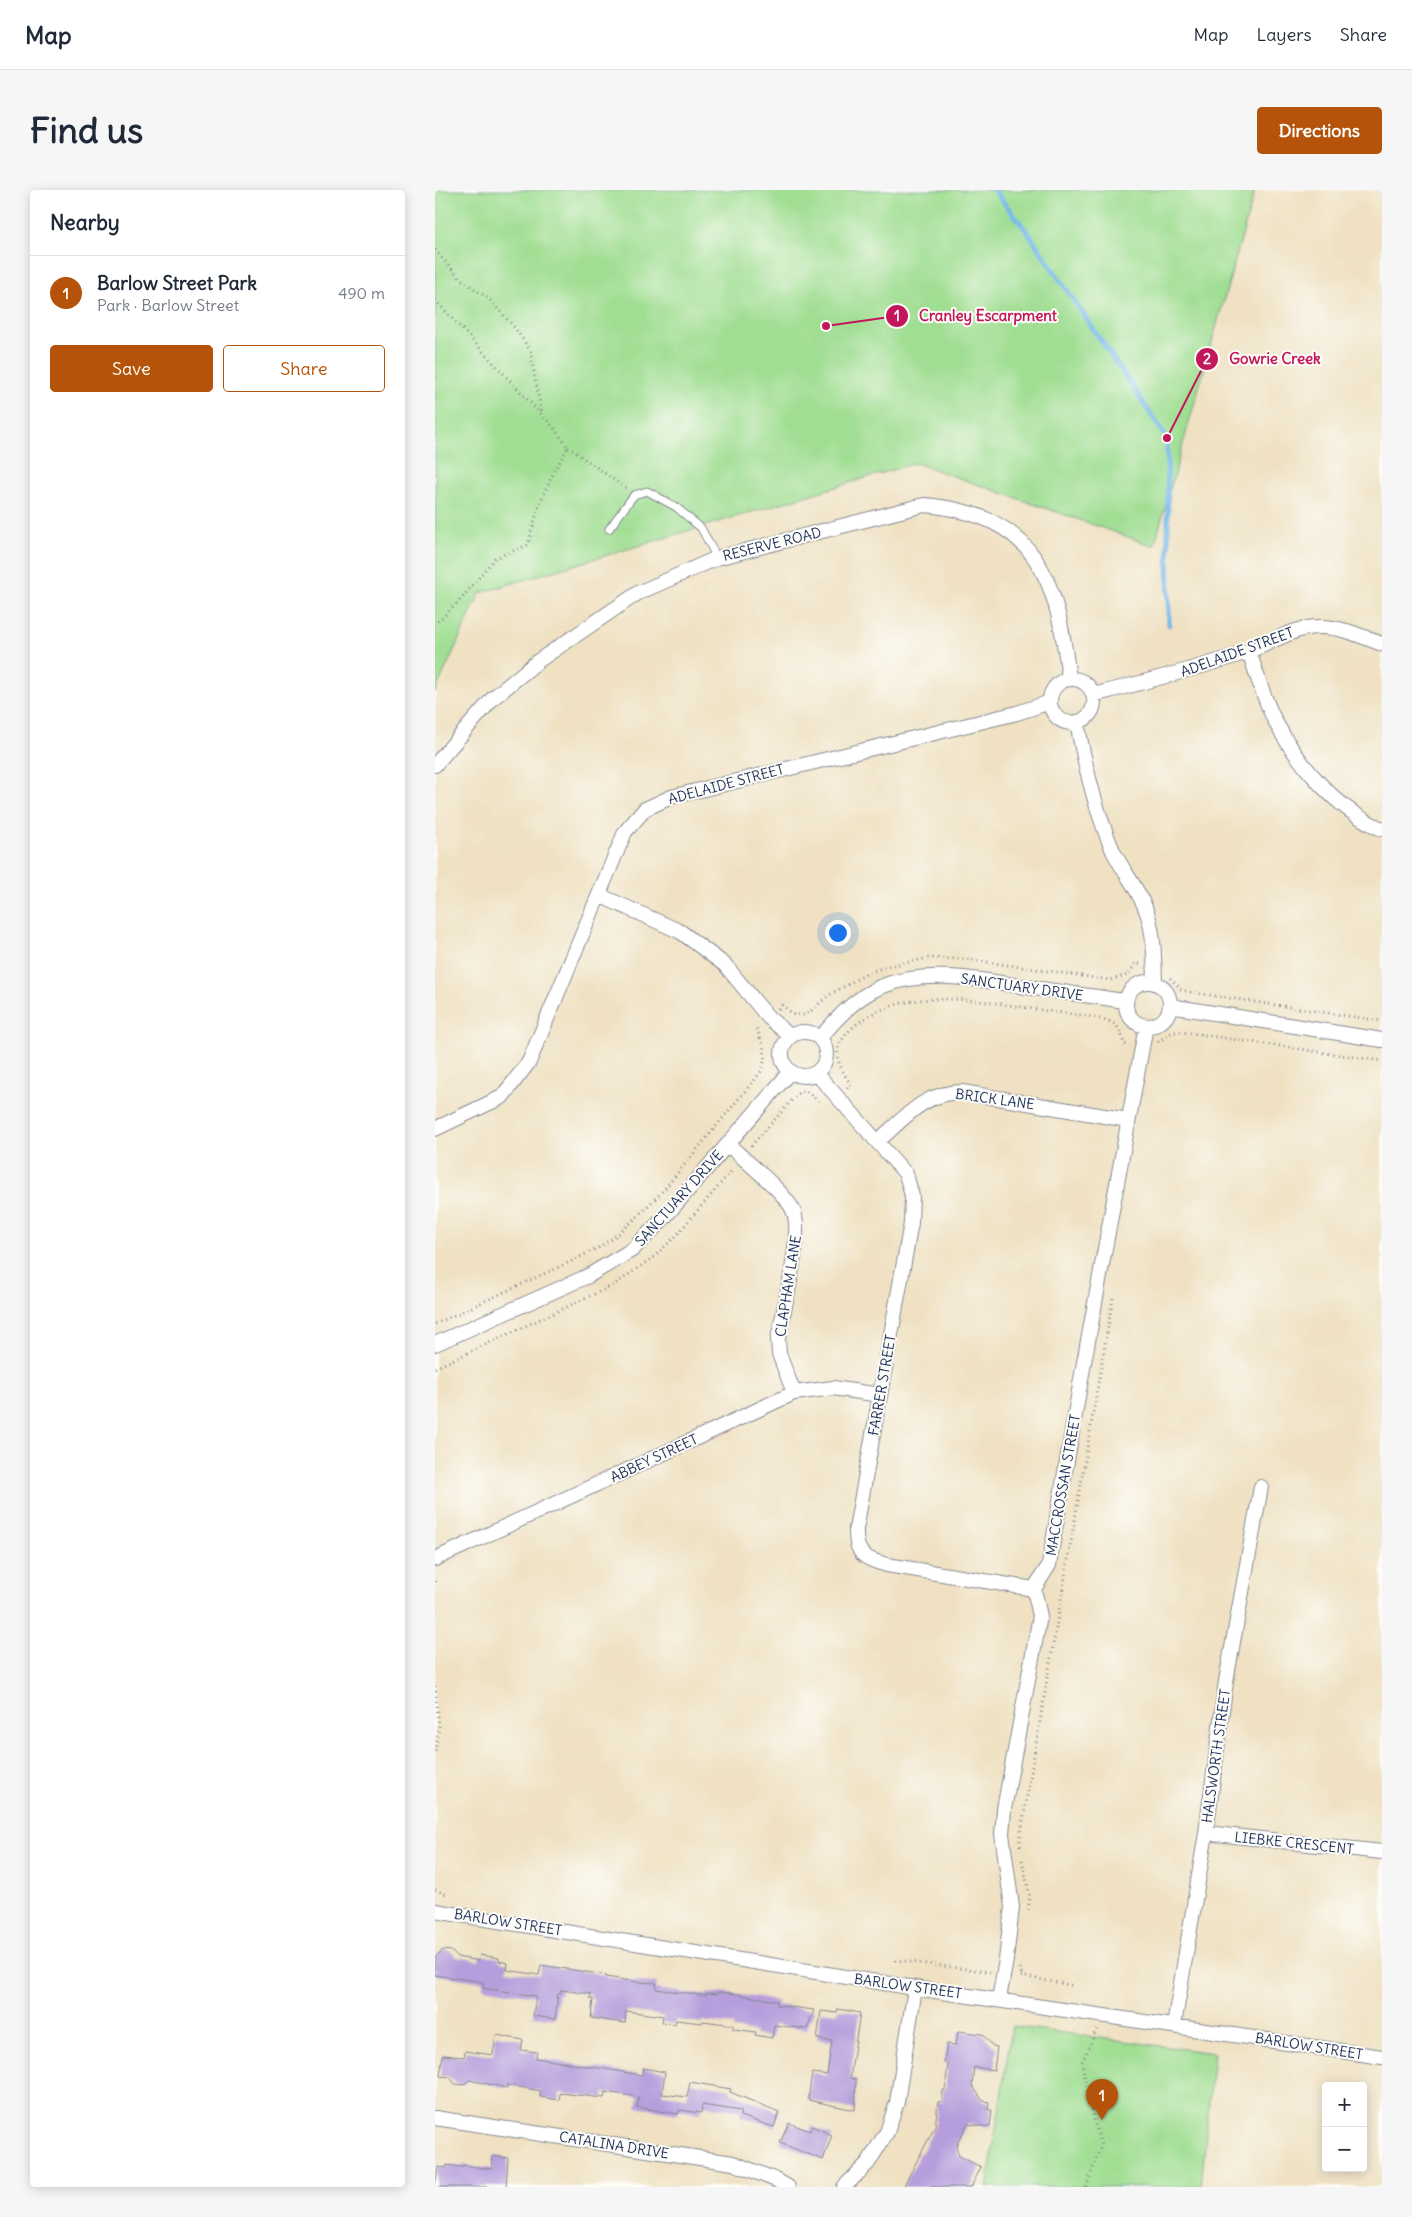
<!DOCTYPE html>
<html lang="en">
<head>
<meta charset="utf-8">
<style>
	:root { --surface:#fff; --page:#f6f6f7; --text:#1f2937; --muted:#747a83; --line:#e0e1e3; --accent:#b45309 }
	body { margin:0; font-family:Delius,sans-serif; background:var(--page); color:var(--text) }
	.controls { position:absolute; right:15px; bottom:15px; display:grid; overflow:hidden; border-radius:5px; box-shadow:0 2px 12px #0003 }
	.controls button { width:45px; height:45px; display:grid; place-items:center; padding:0; border:0; border-bottom:1px solid var(--line); background:var(--surface); color:var(--text); font:25px sans-serif }
	.you { position:absolute; left:402px; top:742px; width:18px; height:18px; margin:-12px; border:4px solid #fff; border-radius:50%; background:#1a73e8; box-shadow:0 0 0 8px #1a73e833 }
	.badge { display:grid; place-items:center; width:32px; height:32px; border-radius:50%; background:var(--accent); color:#fff; font-size:16px; font-weight:700 }
	.pin { position:absolute; translate:-50% -41px; filter:drop-shadow(0 1px 2px #0008) }
	.pin::after { content:''; position:absolute; top:26px; width:18px; height:15px; background:inherit; clip-path:polygon(0 0,100% 0,50% 100%) }
	.list { margin:0; padding:0; list-style:none }
	h2 { display:flex; justify-content:space-between; align-items:center; height:65px; margin:0; padding:0 20px; font-size:21px }
	h2 small { font-size:16px; font-weight:400; color:var(--muted) }
	.list li { display:grid; grid-template-columns:32px 1fr auto; gap:15px; align-items:center; box-sizing:border-box; height:75px; padding:0 20px; border-top:1px solid var(--line) }
	.list b { display:block; font-size:19px; white-space:nowrap }
	.list p { margin:0; font-size:16px; white-space:nowrap; color:var(--muted) }
	.list em { font-size:16px; font-style:normal; color:var(--muted) }
	.actions { display:flex; gap:10px; padding:15px 20px }
	.actions a { flex:1; padding:11px 0; border:1px solid var(--accent); border-radius:5px; text-align:center; font-size:18px; color:var(--accent) }
	.actions .main { background:var(--accent); color:#fff }
	.map { position:relative; flex:none; width:947px; height:1997px; overflow:hidden; border-radius:5px }
	header { display:flex; align-items:center; gap:30px; box-sizing:border-box; height:70px; padding:0 25px; background:var(--surface); border-bottom:1px solid var(--line) }
	header strong { font-size:24px }
	nav { display:flex; gap:28px; margin-inline-start:auto; font-size:18px }
	.intro { display:flex; align-items:center; justify-content:space-between; box-sizing:border-box; height:120px; padding:0 30px }
	h1 { margin:0; font-size:35px }
	.button { padding:12px 22px; border-radius:5px; background:var(--accent); color:#fff; font-size:18px; font-weight:700 }
	main { display:flex; gap:30px; padding:0 30px }
	aside { flex:1; background:var(--surface); border-radius:5px; box-shadow:0 2px 12px #0003 }
	.map>svg:first-child { display:block }
</style>
</head>
<body>
<header>
<strong>Map</strong>
<nav><a>Map</a><a>Layers</a><a>Share</a></nav>
</header>
<div class="intro"><h1>Find us</h1><a class="button">Directions</a></div>
<main>
<aside>
<h2>Nearby<small></small></h2>
<ul class="list">
<li><span class="badge">1</span><div><b>Barlow Street Park</b><p>Park · Barlow Street</p></div><em>490 m</em></li>
</ul>
<div class="actions"><a class="main">Save</a><a>Share</a></div>
</aside>
<div class="map">
<svg width="947" height="1997" viewBox="0 0 947 1997">
	<rect width="100%" height="100%" fill="#fdfcf7"/>
	<filter id="ink" filterUnits="userSpaceOnUse"><feTurbulence type="fractalNoise" baseFrequency=".02" numOctaves="2"/><feDisplacementMap in="SourceGraphic" scale="10" xChannelSelector="R" yChannelSelector="G"/><feConvolveMatrix kernelMatrix="1 2 1 2 8 2 1 2 1" color-interpolation-filters="sRGB"/></filter>
	<filter id="wash" filterUnits="userSpaceOnUse"><feTurbulence type="fractalNoise" baseFrequency=".0096" numOctaves="4" result="noise"/><feDisplacementMap in="SourceGraphic" scale="20" xChannelSelector="R" yChannelSelector="G"/><feGaussianBlur stdDeviation="1.12" result="paint"/><feColorMatrix in="noise" values="0 0 0 0 0 0 0 0 0 0 0 0 0 0 0 0 0 1.4 0 .05"/><feComposite in="paint" operator="in"/></filter>
	<g filter="url(#wash)">
		<rect width="100%" height="100%" fill="#efe1c2"/>
		<!-- green -->
		<path fill="#a0de93" stroke="#5e8678" d="M0,0H820L719,356L481,273L45,403L0,502Z
			M577,1836L779,1863L766,1997H552Z"/>
		<g fill="none" stroke-linecap="round" stroke-linejoin="round">
			<!-- stream -->
			<path stroke="#74b8ea" stroke-width="5" d="M559,0L594,44L732,248L734,435"/>
		</g>
		<g id="blocks">
			<!-- building -->
			<path fill="#b69edc" d="M8,1760L16,1761L22,1767L44,1771L45,1765L64,1768V1771L73,1773L72,1780L104,1785L106,1775L171,1785V1787L203,1792L222,1793L221,1799L265,1805H272V1803L282,1804V1802L295,1803L342,1811V1815L379,1820L372,1839L339,1835L337,1848L320,1845L321,1842L298,1839V1835L268,1831L267,1833L241,1830L240,1834L227,1832L228,1826L191,1821L190,1833L156,1828L158,1809H155L156,1804L126,1800V1804H123L120,1829L98,1826L101,1806L54,1799L48,1798V1792L0,1785V1767Z
				M403,1819L425,1823L415,1888L421,1889L420,1920L373,1910L377,1883L392,1885L397,1851L382,1849L386,1821L402,1823Z
				M523,1841L547,1844L558,1856L562,1857L559,1880L539,1877L537,1895L548,1911L554,1912L553,1920H557L555,1937L532,1934L521,1956L524,1966L546,1977L536,1997H468L500,1937L503,1912H507L508,1900H510L513,1874L509,1873L512,1854L521,1855Z
				M61,1845L88,1850L86,1860L102,1862L101,1868L207,1885L208,1878L230,1882L227,1904L252,1907L255,1892L296,1899L295,1902L344,1922L339,1937L305,1926L306,1921L267,1915L266,1923L244,1920L243,1924L202,1917L204,1907L170,1902L169,1908L125,1903L124,1910L105,1907L106,1901L72,1895V1898L34,1890L28,1895L20,1894L15,1887L5,1886L8,1865L29,1867L30,1861L58,1865Z
				M354,1933L375,1941L377,1936L397,1945L388,1970L345,1953Z
				M58,1966L73,1968L71,1997H0L3,1977L11,1978L12,1975L27,1977L28,1975L57,1979Z"/>
		</g>
	</g>
	<g filter="url(#ink)">
		<use href="#blocks" fill-opacity="0" stroke="#858890" stroke-width="1"/>
		<g fill="none" stroke-linecap="round" stroke-linejoin="round">
			<!-- service casing -->
			<g stroke="#858890" stroke-width="9">
				<path id="service" d="M174,339L199,305L212,301L241,317L266,338L282,368"/>
			</g>
			<!-- minor casing -->
			<g stroke="#858890" stroke-width="16">
				<path id="minor" d="M814,461C822,485 829,510 841,533C864,575 902,620 947,639
					M615 511a22 22 0 1 1 44 0a22 22 0 1 1-44 0Z
					M658,505C710,492 761,479 812,462C837,453 858,437 884,437C905,436 928,447 947,454
					M642,532C650,577 660,619 678,661C686,677 697,691 705,707C720,733 719,764 720,793
					M0,575L58,508L103,471L203,403L282,368L489,315C603,325 622,389 634,489
					M164,705L246,742L290,775L333,827L355,846
					M691 814a22 22 0 1 1 44 0a22 22 0 1 1-44 0Z
					M735,816L947,850
					M347 864a22 22 0 1 1 44 0a22 22 0 1 1-44 0Z
					M385,848C403,827 419,809 445,797C491,778 545,790 592,797C625,802 658,806 690,811
					M381,883L471,984L477,1006L476,1033L421,1339C420,1364 429,1369 452,1375L599,1399
					M0,939L67,907L94,872L190,642L210,619L236,607L582,523L615,512
					M443,951C470,928 489,902 527,902L693,930
					M293,954C309,970 349,1001 358,1020C369,1042 348,1122 343,1149L344,1164L359,1203
					M0,1154L153,1086L197,1060L228,1029L355,882
					M0,1369L359,1203L398,1198L445,1205
					M771,1643L947,1662
					M0,1721L480,1798L947,1867
					M564,1809L571,1770L577,1717L567,1644L569,1619L605,1426L599,1399L614,1375L648,1178L711,836
					M739,1835L771,1643L791,1491L826,1297
					M0,1928L298,1973L341,1990L353,1997
					M409,1997L433,1973L452,1942L462,1912L480,1798"/>
			</g>
			<!-- path -->
			<path stroke="#858890" stroke-width="3" stroke-dasharray="1 4" stroke-linecap="butt" d="M0,60L26,89L55,110L80,138L95,160L107,225
				M0,110L119,238L133,257C112,293 103,314 93,355L60,368L22,414L0,434
				M133,257L192,299
				M735,788L746,799L754,802L947,831
				M343,819L347,815L359,825H371L394,805L431,784L449,777L494,768L531,769L675,790L693,785L701,773L705,774
				M723,852L737,842H748L947,871
				M412,898L416,895C403,875 395,860 414,841C465,791 550,812 612,821C626,823 669,826 679,834C686,839 687,847 689,854L693,855
				M316,956L365,901L372,902L386,913
				M0,1134L139,1070L163,1058L185,1043L226,1003L325,883C334,867 328,854 321,838L323,836
				M0,1178L179,1095L219,1067L240,1047L298,979
				M0,1391V1392
				M0,1496L4,1536L0,1562
				M585,1656V1647L678,1108
				M587,1670L595,1707L593,1720
				M0,1700L11,1704
				M460,1770L555,1782
				M585,1778L587,1785
				M586,1786L640,1796
				M651,1997L666,1956L653,1907L647,1872L662,1839"/>
			<!-- service -->
			<use href="#service" stroke="#fff" stroke-width="7"/>
			<!-- minor -->
			<use href="#minor" stroke="#fff" stroke-width="14"/>
		</g>
	</g>
	<g text-anchor="middle" dominant-baseline="central" stroke-width="4" stroke-linejoin="round" paint-order="stroke">
		<!-- street labels -->
		<g font-size="14" fill="#1b2f5e" stroke="#fdfcf7">
			<text transform="translate(337 354) rotate(-14)">RESERVE ROAD</text>
			<text transform="translate(802 462) rotate(-20)">ADELAIDE STREET</text>
			<text transform="translate(291 594) rotate(-15)">ADELAIDE STREET</text>
			<text transform="translate(587 797) rotate(8)">SANCTUARY DRIVE</text>
			<text transform="translate(560 909) rotate(8)">BRICK LANE</text>
			<text transform="translate(244 1008) rotate(-48)">SANCTUARY DRIVE</text>
			<text transform="translate(353 1096) rotate(-81)">CLAPHAM LANE</text>
			<text transform="translate(447 1195) rotate(-80)">FARRER STREET</text>
			<text transform="translate(219 1268) rotate(-25)">ABBEY STREET</text>
			<text transform="translate(628 1295) rotate(-80)">MACCROSSAN STREET</text>
			<text transform="translate(781 1566) rotate(-82)">HALSWORTH STREET</text>
			<text transform="translate(859 1653) rotate(6)">LIEBKE CRESCENT</text>
			<text transform="translate(73 1732) rotate(9)">BARLOW STREET</text>
			<text transform="translate(473 1796) rotate(8)">BARLOW STREET</text>
			<text transform="translate(874 1856) rotate(9)">BARLOW STREET</text>
			<text transform="translate(179 1955) rotate(9)">CATALINA DRIVE</text>
		</g>
	</g>
	<!-- callouts -->
	<path fill="none" stroke="#c2185b" stroke-width="2" d="M391 136L462 126M732 248L772 169"/>
	<g fill="#c2185b" stroke="#fdfcf7" stroke-width="2">
		<circle cx="391" cy="136" r="5"/>
		<circle cx="732" cy="248" r="5"/>
		<circle cx="462" cy="126" r="12"/>
		<circle cx="772" cy="169" r="12"/>
	</g>
	<g font-size="15" text-anchor="middle" font-weight="bold" fill="#fff">
		<text x="462" y="131">1</text>
		<text x="772" y="174">2</text>
	</g>
	<g font-size="15" text-anchor="middle" font-weight="bold" fill="#c2185b" stroke="#fdfcf7" stroke-width="4" stroke-linejoin="round" paint-order="stroke">
		<text x="553" y="131">Cranley Escarpment</text>
		<text x="840" y="174">Gowrie Creek</text>
	</g>
</svg>
<div class="controls">
<button>+</button>
<button>−</button>
</div>
<div class="you"></div>
<div class="pin badge" style="left:667px;top:1930px">1</div>
</div>
</main>
</body>
</html>
